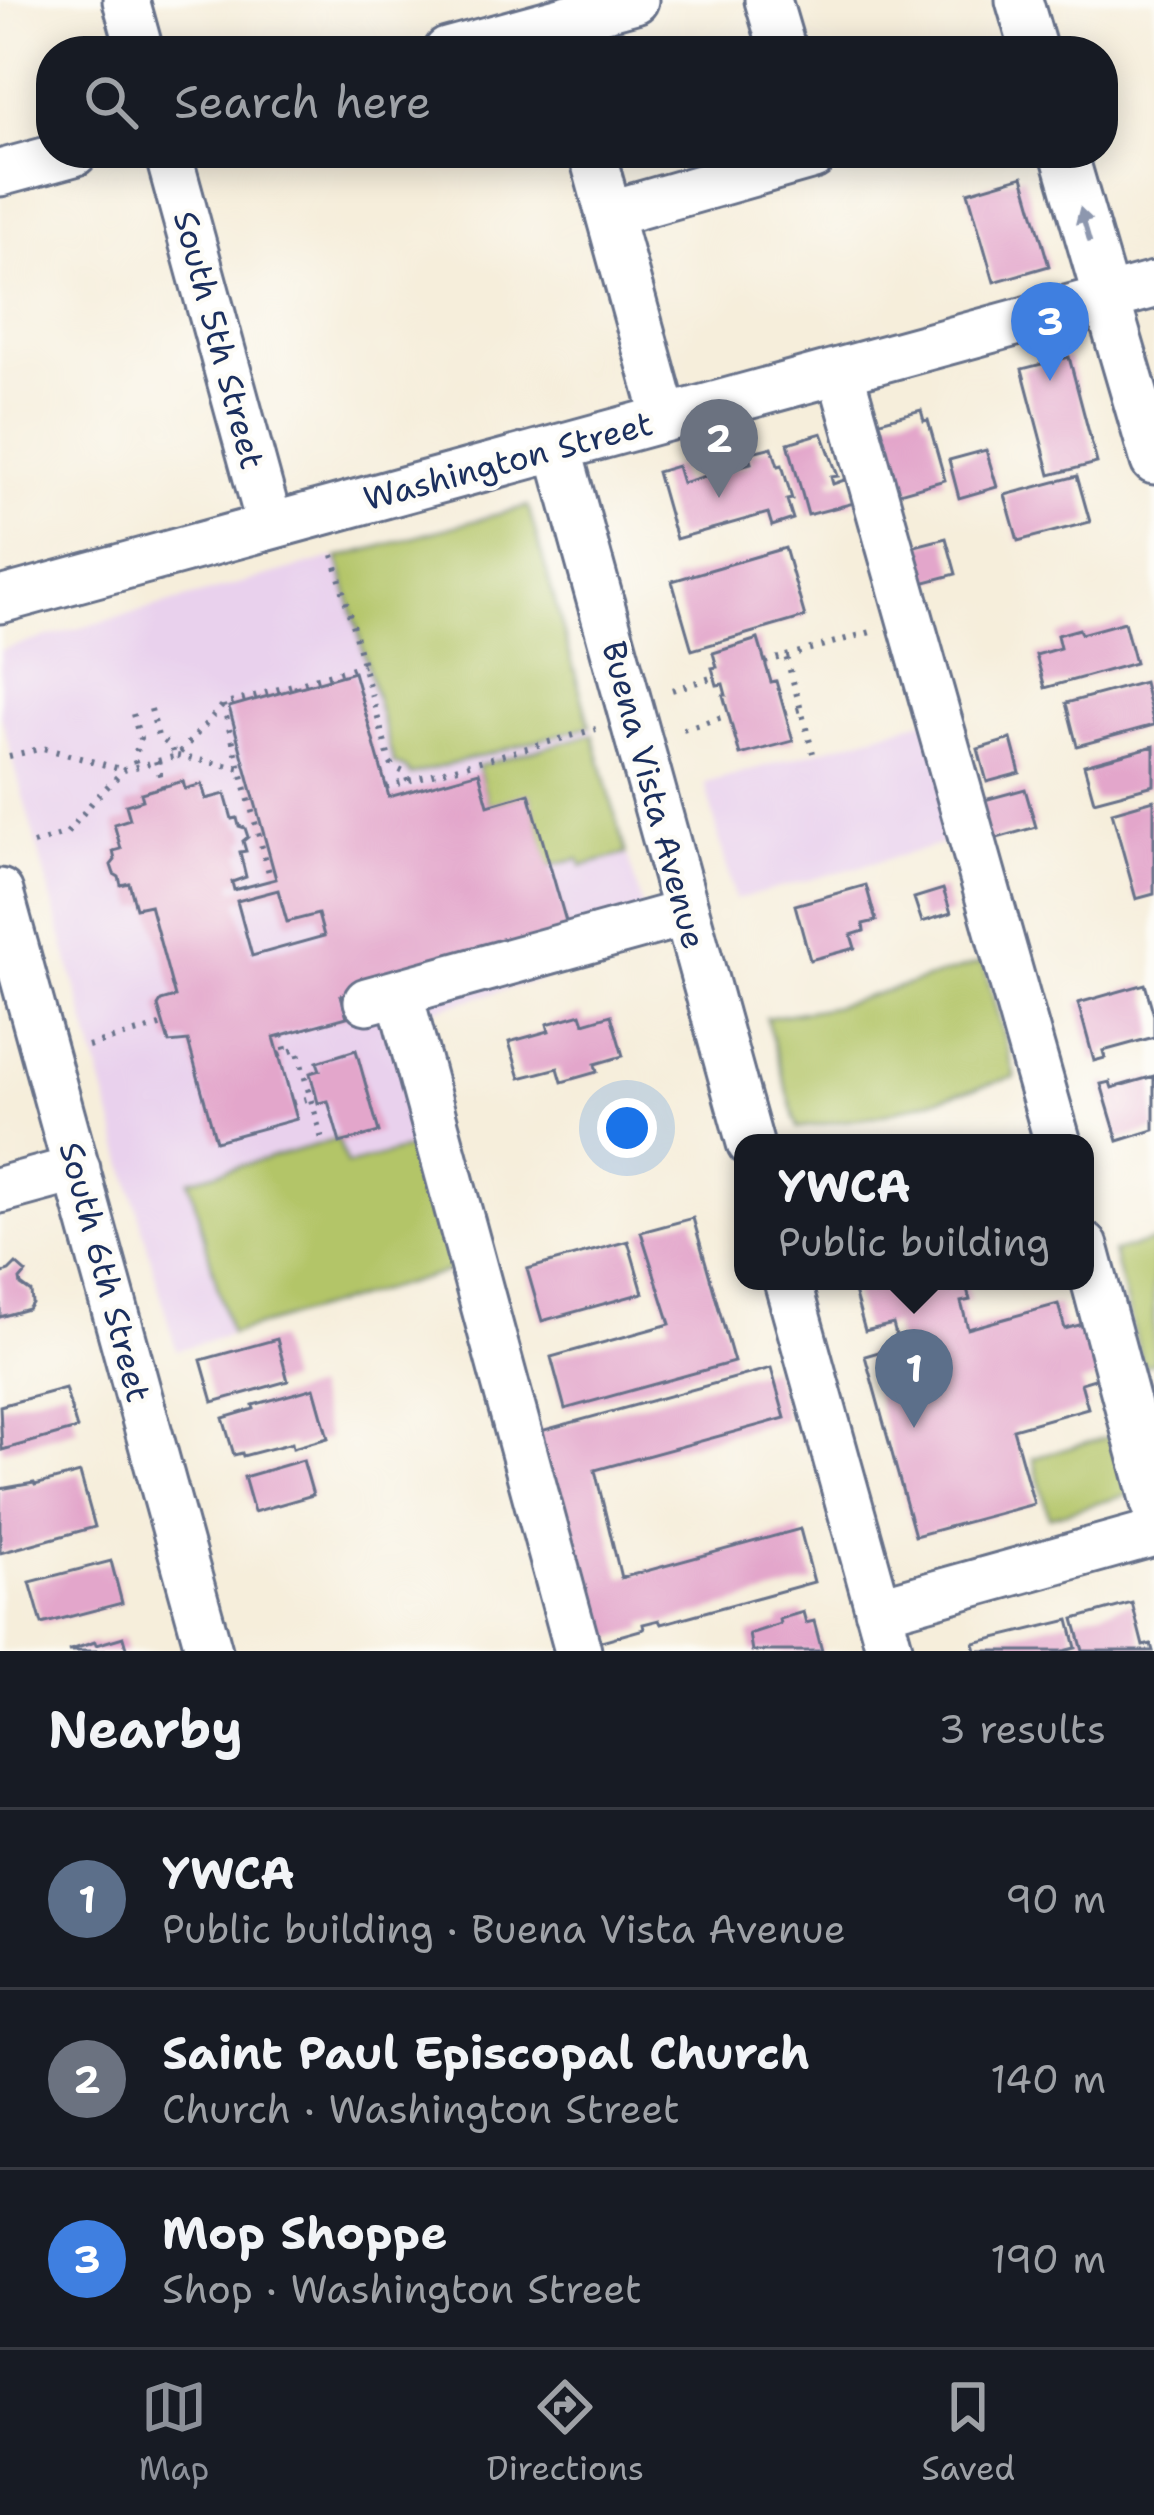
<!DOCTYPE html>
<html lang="en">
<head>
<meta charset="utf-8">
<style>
	:root { --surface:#171b24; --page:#20242c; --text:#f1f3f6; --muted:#9ea1a6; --line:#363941; --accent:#8c9099 }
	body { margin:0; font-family:"Shantell Sans",sans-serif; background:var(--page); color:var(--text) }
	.you { position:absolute; left:627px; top:1128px; width:42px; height:42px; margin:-30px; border:9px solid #fff; border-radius:50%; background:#1a73e8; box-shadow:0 0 0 18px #1a73e833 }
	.badge { display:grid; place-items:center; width:78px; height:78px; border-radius:50%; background:var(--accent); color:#fff; font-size:39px; font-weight:700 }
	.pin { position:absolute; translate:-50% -99px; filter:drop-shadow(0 3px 6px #0008) }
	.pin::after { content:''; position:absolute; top:63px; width:42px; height:36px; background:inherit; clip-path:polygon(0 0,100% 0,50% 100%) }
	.popup { position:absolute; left:734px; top:1134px; width:360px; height:156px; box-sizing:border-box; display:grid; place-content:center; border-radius:24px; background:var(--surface); filter:drop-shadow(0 3px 9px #0005); font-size:39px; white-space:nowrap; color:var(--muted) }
	.popup b { font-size:45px; color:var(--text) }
	.popup::after { content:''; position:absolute; left:50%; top:100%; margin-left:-24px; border:24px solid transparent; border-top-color:var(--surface) }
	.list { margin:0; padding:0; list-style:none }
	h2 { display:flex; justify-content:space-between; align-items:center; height:156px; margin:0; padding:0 48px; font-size:51px }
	h2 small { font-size:39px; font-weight:400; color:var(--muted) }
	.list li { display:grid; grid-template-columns:78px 1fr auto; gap:36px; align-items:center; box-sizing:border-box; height:180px; padding:0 48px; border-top:3px solid var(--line) }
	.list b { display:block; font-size:45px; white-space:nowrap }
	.list p { margin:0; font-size:39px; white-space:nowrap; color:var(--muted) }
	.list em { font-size:39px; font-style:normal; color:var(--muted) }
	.icon { flex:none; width:66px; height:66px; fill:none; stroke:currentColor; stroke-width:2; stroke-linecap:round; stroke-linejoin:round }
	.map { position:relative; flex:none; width:1154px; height:1651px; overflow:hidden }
	.search { position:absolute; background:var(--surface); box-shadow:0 6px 30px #0003; left:36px; right:36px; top:36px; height:132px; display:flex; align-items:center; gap:30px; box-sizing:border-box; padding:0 42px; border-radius:48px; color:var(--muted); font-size:45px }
	.sheet { height:696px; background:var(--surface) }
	nav { display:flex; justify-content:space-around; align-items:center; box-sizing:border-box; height:168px; border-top:3px solid var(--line); background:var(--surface); font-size:33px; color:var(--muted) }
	nav a { display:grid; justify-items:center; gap:6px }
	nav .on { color:var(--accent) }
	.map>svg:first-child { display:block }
</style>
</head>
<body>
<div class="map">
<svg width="1154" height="1651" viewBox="0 0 1154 1651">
	<rect width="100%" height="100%" fill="#fdfcf7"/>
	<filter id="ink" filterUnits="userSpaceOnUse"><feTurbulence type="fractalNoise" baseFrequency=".00833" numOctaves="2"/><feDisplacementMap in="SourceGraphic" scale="24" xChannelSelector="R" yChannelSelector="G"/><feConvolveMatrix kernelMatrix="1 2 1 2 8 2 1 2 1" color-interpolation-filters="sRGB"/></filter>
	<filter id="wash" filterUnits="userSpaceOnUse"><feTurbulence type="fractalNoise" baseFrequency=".004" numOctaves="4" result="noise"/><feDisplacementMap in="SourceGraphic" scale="48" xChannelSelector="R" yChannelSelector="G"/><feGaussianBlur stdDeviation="2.7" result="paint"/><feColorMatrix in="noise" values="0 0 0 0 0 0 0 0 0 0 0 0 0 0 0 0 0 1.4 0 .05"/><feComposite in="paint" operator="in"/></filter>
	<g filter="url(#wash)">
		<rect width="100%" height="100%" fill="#f6eedb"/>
		<!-- built -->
		<path fill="#e9d1ed" d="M528,504L654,948L400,1019L464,1269L176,1350L0,713V650Z
			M933,718L966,838L735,900L705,783Z"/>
		<!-- green -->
		<path fill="#b3c568" stroke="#677a63" stroke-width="3" d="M528,506L590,726L411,775L405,768L394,764L338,558Z
			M593,734L626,854L582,866L579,859L549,866L529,794L488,805L478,766Z
			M983,962L1015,1077L877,1116L798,1128L766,1018L832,1007Z
			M338,1139L347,1165L428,1143L461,1268L230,1334L189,1180Z
			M1154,1241V1363L1143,1366L1113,1252Z
			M1122,1433L1138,1492L1049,1517L1033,1458Z"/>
		<g id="blocks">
			<!-- building -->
			<path fill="#e3a6cb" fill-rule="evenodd" d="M1023,176L1049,266L994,282L968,192Z
				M1069,357L1097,463L1050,475L1022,369Z
				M921,410L924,421L928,420L945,480L896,494L880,434L883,433L880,421Z
				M822,433L838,476L831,477L833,484L847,479L854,503L808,515L788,443Z
				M772,447L778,466L782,465L792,499L787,500L793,519L772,526L768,513L676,539L657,472L677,466L682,483L751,463L748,453Z
				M986,450L997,487L959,498L949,460Z
				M1077,476L1090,522L1018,541L1005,495Z
				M946,538L956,574L922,583L911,547Z
				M785,548L805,617L692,650L672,581Z
				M1124,622L1135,663L1045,688L1036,655L1060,648L1057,635L1079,629L1081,634Z
				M758,639L771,682L776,681L793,741L740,755L723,695H726L723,684L717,685L712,668L717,667L713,653Z
				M354,672L389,797L479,772L488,805L529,793L569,932L341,995L347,1017L274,1037L297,1119L216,1141L188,1041L169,1043L158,1006L161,1001L175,997L150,905L136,908L129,883L121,885L119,877L114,874L111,865L115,860L113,851L121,849L114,824L130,819L126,805L143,800L141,793L183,781L185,789L202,784L206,799L225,794L232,819L237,818L239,826L245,828L248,837L243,841L246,851L240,852L246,877L232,882L234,890L276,879L229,707ZM278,890L287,922L318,914L324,936L252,956L237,901Z
				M1144,682L1154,725L1077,746L1066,703Z
				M1011,739L1020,773L987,782L978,749Z
				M1154,746V785L1094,801L1084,765Z
				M1025,789L1036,827L987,841L977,802Z
				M1154,800V894L1136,899L1112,812Z
				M866,885L876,921L863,924L864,931L851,935L855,948L810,960L795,905Z
				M943,889L951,913L922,922L914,898Z
				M1145,984L1154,1015V1037L1103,1051L1105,1058L1094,1061L1078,1003Z
				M581,1014L584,1023L611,1015L623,1056L595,1064L597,1072L562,1082L558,1068L520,1078L509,1042L549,1031L547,1024Z
				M356,1050L379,1132L340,1143L328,1101L318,1103L310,1073L320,1070L317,1062Z
				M1154,1076V1130L1118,1141L1101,1084L1110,1082L1112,1088Z
				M693,1218L734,1362L565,1409L551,1357L670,1324L641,1232Z
				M628,1241L643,1293L542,1321L527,1269Z
				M16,1264L26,1273L20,1280L21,1285L31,1292L32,1303L28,1309L0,1317V1274L9,1271Z
				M851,1281H965L970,1300L961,1302L968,1329L1058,1304L1065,1329L1090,1322L1105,1376L1081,1383L1088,1408L1013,1429L1034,1504L915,1536L865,1356L899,1346L893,1324L865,1331Z
				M277,1339L288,1381L213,1402L201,1360Z
				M771,1368L785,1418L595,1470L621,1578L800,1529L814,1582L661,1624L659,1620L643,1624L644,1629L584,1646L526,1435Z
				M65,1388L77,1429L2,1450L0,1406Z
				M314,1388L328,1438L293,1448L292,1443L243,1456L242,1453L234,1455L223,1418L254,1409L253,1405Z
				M303,1460L313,1495L254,1512L244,1477Z
				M80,1473L95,1527L0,1553V1489L34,1483L35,1485Z
				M111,1561L122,1603L42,1624L30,1582Z
				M1132,1603L1143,1646L1151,1644L1153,1651H1083L1074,1619Z
				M803,1612L806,1623L814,1621L822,1651H752L749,1634L780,1624L779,1619Z
				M1069,1620L1076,1648L1064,1651H976L974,1643Z
				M123,1637L127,1651H68L95,1642L96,1645Z"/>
		</g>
	</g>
	<g filter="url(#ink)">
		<use href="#blocks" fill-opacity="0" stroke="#68728a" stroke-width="3"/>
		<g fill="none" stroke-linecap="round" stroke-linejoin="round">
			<!-- minor casing -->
			<g stroke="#68728a" stroke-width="51">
				<path id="minor" d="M126,0L140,51
					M768,0L783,51
					M1019,0L1034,51
					M447,51L635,0
					M168,153L270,526
					M592,153L665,418
					M1064,153L1154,461
					M0,173L74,153
					M609,214L813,156L812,153
					M840,371L1058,1143
					M558,448L750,1143
					M0,600L1154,285
					M0,892L209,1651
					M399,992L578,1651
					M367,1001L686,913
					M0,1190L77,1169
					M1085,1246L1154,1503
					M787,1281L890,1651
					M878,1610L1154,1533"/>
			</g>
			<!-- path -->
			<path stroke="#68728a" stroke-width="6" stroke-dasharray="3 9" stroke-linecap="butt" d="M333,555L390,762L393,767L406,773L408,781
				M786,656L871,632
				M765,662L786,656L813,753
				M297,688L296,684L363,665
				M672,690L714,677
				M223,705L240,768
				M151,709L158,736L172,747L174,756
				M785,713L801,709
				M133,714L140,739L134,758L137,767
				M683,729L729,715
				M9,756L43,748L124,770
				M177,756L240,768L271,880
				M156,761L163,786
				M386,787L596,729
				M33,844L67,833L95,799L124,770L177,756L223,705L296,684
				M281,1035L286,1052
				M88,1046L163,1025
				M279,1055L297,1049L323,1143
				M292,1103L310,1098"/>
			<!-- minor -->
			<use href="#minor" stroke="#fff" stroke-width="45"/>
		</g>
		<!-- one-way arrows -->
		<defs><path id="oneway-solid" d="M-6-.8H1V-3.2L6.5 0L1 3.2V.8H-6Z" transform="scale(3)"/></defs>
		<use fill="#8d97ae" href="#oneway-solid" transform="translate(1085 225) rotate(-106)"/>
	</g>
	<g text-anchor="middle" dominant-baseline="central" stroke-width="9" stroke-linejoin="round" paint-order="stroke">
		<!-- street labels -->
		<g font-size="33" fill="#1b2f5e" stroke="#fdfcf7">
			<text transform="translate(219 340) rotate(75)">South 5th Street</text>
			<text transform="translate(508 461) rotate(-15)">Washington Street</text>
			<text transform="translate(654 795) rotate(75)">Buena Vista Avenue</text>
			<text transform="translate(105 1272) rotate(75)">South 6th Street</text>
		</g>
	</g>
</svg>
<div class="you"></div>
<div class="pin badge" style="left:914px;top:1428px;background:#5c6f8a">1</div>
<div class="popup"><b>YWCA</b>Public building</div>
<div class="pin badge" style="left:719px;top:498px;background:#6b7280">2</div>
<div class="pin badge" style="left:1050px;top:381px;background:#3f7fe0">3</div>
<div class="search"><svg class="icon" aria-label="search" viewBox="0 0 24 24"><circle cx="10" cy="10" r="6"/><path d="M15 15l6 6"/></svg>Search here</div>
</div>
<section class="sheet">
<h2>Nearby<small>3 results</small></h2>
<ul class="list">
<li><span class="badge" style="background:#5c6f8a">1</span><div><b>YWCA</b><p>Public building · Buena Vista Avenue</p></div><em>90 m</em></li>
<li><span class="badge" style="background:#6b7280">2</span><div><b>Saint Paul Episcopal Church</b><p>Church · Washington Street</p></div><em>140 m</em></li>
<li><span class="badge" style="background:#3f7fe0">3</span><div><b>Mop Shoppe</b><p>Shop · Washington Street</p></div><em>190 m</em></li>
</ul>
</section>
<nav>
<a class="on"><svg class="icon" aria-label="map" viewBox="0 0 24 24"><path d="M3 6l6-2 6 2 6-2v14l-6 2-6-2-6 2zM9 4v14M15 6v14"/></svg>Map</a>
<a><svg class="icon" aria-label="directions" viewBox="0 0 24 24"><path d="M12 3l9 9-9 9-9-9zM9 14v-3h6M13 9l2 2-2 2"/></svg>Directions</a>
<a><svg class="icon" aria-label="saved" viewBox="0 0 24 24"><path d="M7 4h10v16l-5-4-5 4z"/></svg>Saved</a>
</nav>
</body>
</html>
